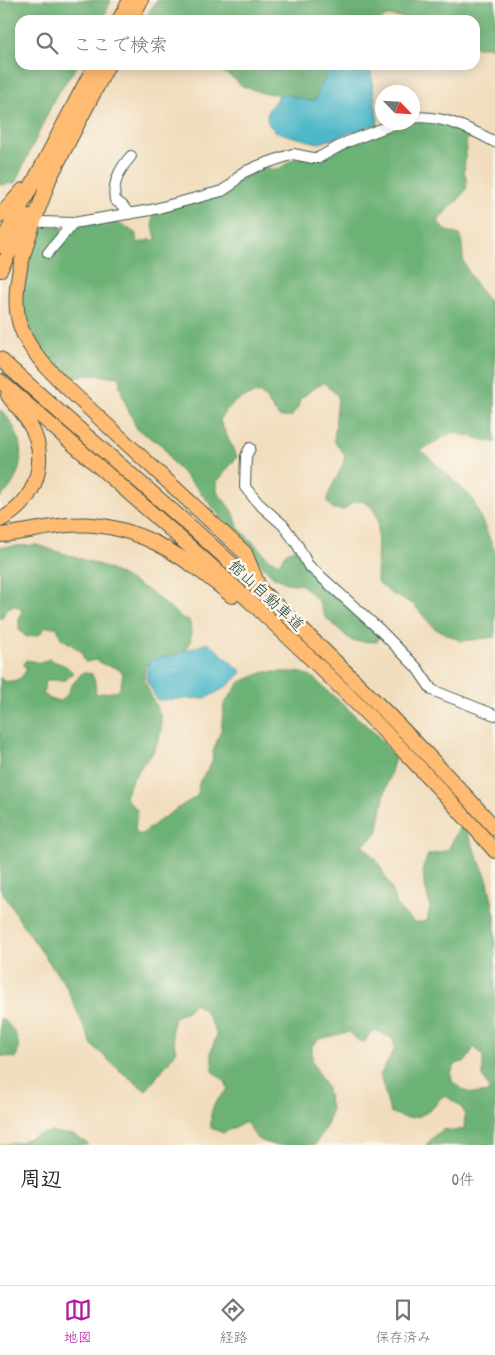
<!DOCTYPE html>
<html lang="ja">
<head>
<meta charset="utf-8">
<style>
	:root { --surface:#fff; --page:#f2f2f2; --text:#222; --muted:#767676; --line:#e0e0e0; --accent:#b5179e }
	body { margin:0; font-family:"Patrick Hand","Klee One",sans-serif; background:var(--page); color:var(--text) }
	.compass { position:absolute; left:375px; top:85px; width:45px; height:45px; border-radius:50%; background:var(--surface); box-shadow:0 2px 12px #0003; rotate:115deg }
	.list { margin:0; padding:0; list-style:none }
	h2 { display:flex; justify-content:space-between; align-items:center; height:65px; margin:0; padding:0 20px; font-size:21px }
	h2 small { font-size:16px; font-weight:400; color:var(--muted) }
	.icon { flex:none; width:28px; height:28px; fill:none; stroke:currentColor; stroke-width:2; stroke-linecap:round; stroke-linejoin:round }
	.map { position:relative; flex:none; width:495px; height:1145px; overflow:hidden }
	.search { position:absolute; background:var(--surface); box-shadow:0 2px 12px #0003; left:15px; right:15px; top:15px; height:55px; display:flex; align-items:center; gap:12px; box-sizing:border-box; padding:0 18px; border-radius:15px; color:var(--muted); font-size:19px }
	.sheet { height:140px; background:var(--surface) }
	nav { display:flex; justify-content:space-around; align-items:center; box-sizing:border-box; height:70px; border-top:1px solid var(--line); background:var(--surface); font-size:14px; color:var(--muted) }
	nav a { display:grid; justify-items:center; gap:2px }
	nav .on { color:var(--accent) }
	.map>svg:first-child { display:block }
</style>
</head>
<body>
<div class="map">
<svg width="495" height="1145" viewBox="0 0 495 1145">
	<rect width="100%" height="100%" fill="#fbf7ec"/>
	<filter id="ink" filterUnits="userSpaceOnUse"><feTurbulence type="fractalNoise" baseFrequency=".02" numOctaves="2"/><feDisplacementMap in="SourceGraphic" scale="10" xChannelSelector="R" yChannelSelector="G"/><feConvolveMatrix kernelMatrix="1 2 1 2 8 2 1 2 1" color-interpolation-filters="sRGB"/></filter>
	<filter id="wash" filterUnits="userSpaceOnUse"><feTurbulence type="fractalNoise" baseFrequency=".0096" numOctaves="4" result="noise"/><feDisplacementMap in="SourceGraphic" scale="20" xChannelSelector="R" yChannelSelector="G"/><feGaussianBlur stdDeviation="1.12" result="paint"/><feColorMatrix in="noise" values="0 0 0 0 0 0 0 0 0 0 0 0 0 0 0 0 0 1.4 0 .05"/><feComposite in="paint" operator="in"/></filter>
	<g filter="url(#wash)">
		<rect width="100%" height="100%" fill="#f1ddbd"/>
		<!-- forest -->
		<path fill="#6cb176" stroke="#467755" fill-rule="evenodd" d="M0,0H111L103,20H20V65H78L56,96L15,183L0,185Z
			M157,0H495V47H475V20H406L403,17L386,16L381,20H189L188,18L180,20H144Z
			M217,65H325L328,84L313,105L278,94L263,93L242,86L233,78L221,71Z
			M447,116L465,132L467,138L464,171L467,180L466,189L460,198L439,218V224L447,231L460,235C463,245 462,254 464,263C466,269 483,296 488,300C492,303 490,302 495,302V443L453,432L421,450L472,498L495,551V637L461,641L434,628L413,604L390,593L377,581L378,520L372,507L362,501L353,502L344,510L333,509L327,501C330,484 343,472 345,455L334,441L338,396L324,383L314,388L300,399L298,407L291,417H279L261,393C243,394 227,405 220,421L237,457L217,482V492L234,513L238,527L269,559L279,563L287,552L295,548L375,631L379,637L377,642L352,641L325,617L319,602L302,585L287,583L274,577L227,532L225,522L196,487L171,461L163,446L137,429L126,405L120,387V377L91,375L63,377C42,351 17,326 22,289C23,282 26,274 27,267C30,254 34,238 43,228L60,226L62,229C91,224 112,213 136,234V239L139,243L152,239L154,241L156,240C155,230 150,224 154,214L188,201L267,167L270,170L278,169L294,159L334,150L403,125L444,117Z
			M0,409C26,434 29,473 0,498Z
			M37,545L100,565L119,574L152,593L182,618L189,620C195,643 188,648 174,664L145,666L144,680L161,717V731L159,739L151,756L143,764L131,782L125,797L137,810L135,831L140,835C149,830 156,822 165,817C176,809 187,803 198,795L199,783L212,762L213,752L221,730L224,704L240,682L265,672H298L311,676L377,735L395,758L385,792L377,834L363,845L379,864L391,888L398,908L415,923L427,921L430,906L424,883L423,867L428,855L448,850L459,828L466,830L488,881L495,916V1145H426L435,1135L444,1129L454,1131L464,1129L465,1113L460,1106L446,1096L441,1097C435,1109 423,1117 409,1118C403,1118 395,1114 390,1112L380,1075L395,1048L393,1039L377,1031L370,1033L365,1042L359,1041L348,1032L320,1039L312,1045V1061L327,1089L331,1109L328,1123L315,1145H273L257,1139L246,1122L223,1133L211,1128C209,1109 214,1102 228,1089L225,1081L213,1072L211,1052L217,1034L205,1011L194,1003L187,1011L173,1018L172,1033L176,1052L146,1091L118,1069L92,1045L66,986L24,927L0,888V677L3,681C15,682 21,680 27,669L23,665L26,660L41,663L49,659C60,665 64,662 73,673L66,680H46L43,693L50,699L60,701L67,695L71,686L83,672L92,674L95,682L96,694L118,691L121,685L123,673C112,663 107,669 97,660L85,662L81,651L61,638L57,627H45L39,635L26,637L19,630V619L22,610L16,606L7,608L2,618L0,619V547ZM474,1047L483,1056V1077L489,1088V1093C483,1092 478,1094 473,1093C465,1092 457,1086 452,1081L451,1073L456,1064L466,1061Z
			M0,1018C14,1026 24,1043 15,1058L3,1056L0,1057Z
			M52,1132L74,1135L89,1145H0L19,1142L41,1134Z"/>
		<!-- water -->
		<path fill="#4db8c9" stroke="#367a7e" d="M331,65H370L378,123L323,142L318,143L290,136L275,131L269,125L267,119L268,111L280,94C292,94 302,101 314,101Z
			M204,644H210L242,672C233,683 218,693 205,698L157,700C149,684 142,677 150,660L175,655Z"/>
	</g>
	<g filter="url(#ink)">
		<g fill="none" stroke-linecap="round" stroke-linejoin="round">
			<!-- minor casing -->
			<g stroke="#3e5549" stroke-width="12">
				<path id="minor" d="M412,118C440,114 471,129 495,142
					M129,214L123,206L115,200C112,184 120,168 131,156
					M42,222L73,223L151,210L222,191L231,185L242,173L258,166L293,154L313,158H318L347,142L399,122
					M48,253L73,223
					M250,448L246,456L245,487L258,503L283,525L297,544L308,565L380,630L417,668L432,690L495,715"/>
			</g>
			<!-- highway casing -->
			<g stroke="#3e5549" stroke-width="16">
				<path id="highway" d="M119,20L130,0
					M131,20L141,0
					M49,180C35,221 5,285 21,328C30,352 49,370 67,388L245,553L259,587
					M45,187L108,65
					M0,216L23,190
					M0,246L95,65
					M0,270L29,216
					M0,359C65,418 132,475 198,533C302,627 402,724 495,828
					M0,381C172,529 346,679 495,851
					M0,520C38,501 51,456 27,420C22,411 14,404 8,395
					M0,535C23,533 45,527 68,525C134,519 184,557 232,596"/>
			</g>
			<!-- minor -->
			<use href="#minor" stroke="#fff" stroke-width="10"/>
			<!-- highway -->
			<use href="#highway" stroke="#ffbb71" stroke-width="14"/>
		</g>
	</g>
	<g text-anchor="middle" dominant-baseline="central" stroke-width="5" stroke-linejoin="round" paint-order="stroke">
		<!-- street labels -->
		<g font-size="16" fill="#1f3d34" stroke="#fbf7ec">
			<text transform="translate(267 595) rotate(43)">館山自動車道</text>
		</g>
	</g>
</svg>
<svg class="compass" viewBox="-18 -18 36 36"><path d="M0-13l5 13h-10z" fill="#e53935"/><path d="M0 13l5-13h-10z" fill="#767676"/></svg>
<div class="search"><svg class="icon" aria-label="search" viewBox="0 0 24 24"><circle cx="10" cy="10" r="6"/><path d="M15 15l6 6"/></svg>ここで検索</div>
</div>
<section class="sheet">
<h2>周辺<small>0件</small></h2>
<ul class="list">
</ul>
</section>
<nav>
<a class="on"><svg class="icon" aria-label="map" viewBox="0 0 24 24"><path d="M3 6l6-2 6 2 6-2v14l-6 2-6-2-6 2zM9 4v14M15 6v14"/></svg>地図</a>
<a><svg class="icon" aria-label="directions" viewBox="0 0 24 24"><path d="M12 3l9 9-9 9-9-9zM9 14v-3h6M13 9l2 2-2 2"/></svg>経路</a>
<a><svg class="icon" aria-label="saved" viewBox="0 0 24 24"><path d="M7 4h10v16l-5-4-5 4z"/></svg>保存済み</a>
</nav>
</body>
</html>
